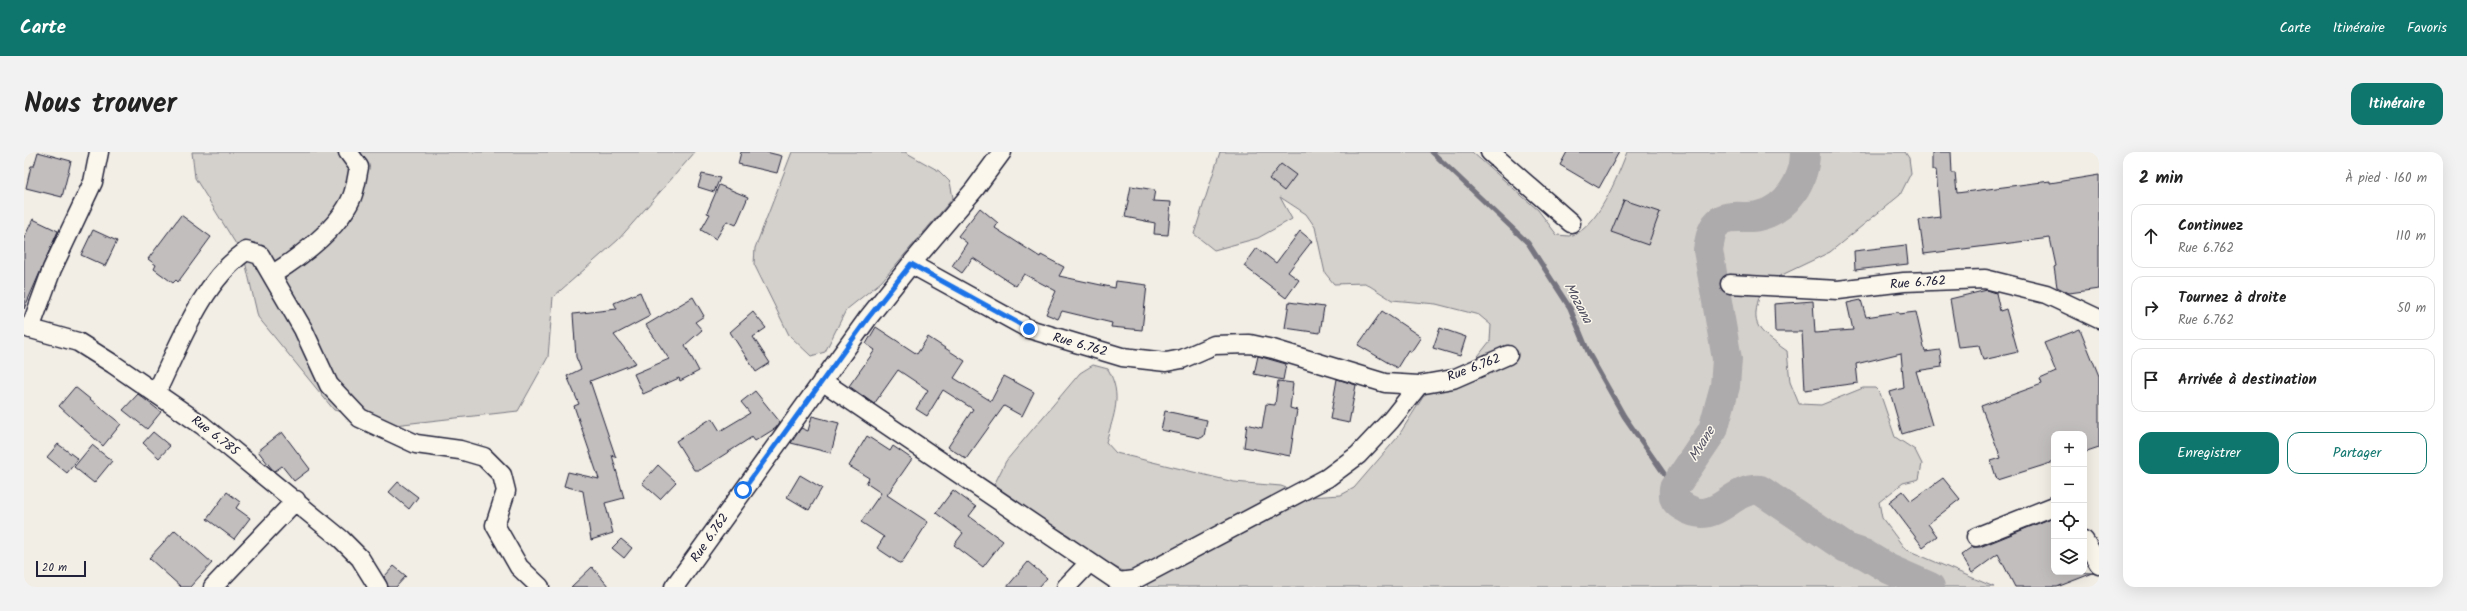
<!DOCTYPE html>
<html lang="fr">
<head>
<meta charset="utf-8">
<style>
	:root { --surface:#fff; --page:#f2f2f2; --text:#222; --muted:#767676; --line:#e0e0e0; --accent:#0f766e }
	body { margin:0; font-family:Kalam,sans-serif; background:var(--page); color:var(--text) }
	.controls { position:absolute; right:12px; bottom:12px; display:grid; overflow:hidden; border-radius:8px; box-shadow:0 4px 16px #0002 }
	.controls button { width:36px; height:36px; display:grid; place-items:center; padding:0; border:0; border-bottom:1px solid var(--line); background:var(--surface); color:var(--text); font:20px sans-serif }
	.scale { position:absolute; left:12px; bottom:10px; width:50px; box-sizing:border-box; padding-left:4px; border:2px solid #22223b; border-top:0; font-size:11px; line-height:14px; white-space:nowrap; color:#22223b; -webkit-text-stroke:3px #fbf7ec; paint-order:stroke }
	.stop { position:absolute; width:12px; height:12px; margin:-9px; border:3px solid #1a73e8; border-radius:50%; background:#fff }
	.stop.end { background:#1a73e8; border-color:#fff; box-shadow:0 1px 4px #0008 }
	.list { margin:0; padding:0; list-style:none }
	h2 { display:flex; justify-content:space-between; align-items:center; height:52px; margin:0; padding:0 16px; font-size:17px }
	h2 small { font-size:13px; font-weight:400; color:var(--muted) }
	.list li { display:grid; grid-template-columns:26px 1fr auto; gap:12px; align-items:center; box-sizing:border-box; height:64px; margin:0 8px 8px; padding:0 8px; border:1px solid var(--line); border-radius:12px }
	.list b { display:block; font-size:15px; white-space:nowrap }
	.list p { margin:0; font-size:13px; white-space:nowrap; color:var(--muted) }
	.list em { font-size:13px; font-style:normal; color:var(--muted) }
	.actions { display:flex; gap:8px; padding:12px 16px }
	.actions a { flex:1; padding:9px 0; border:1px solid var(--accent); border-radius:12px; text-align:center; font-size:14px; color:var(--accent) }
	.actions .main { background:var(--accent); color:#fff }
	.icon { flex:none; width:22px; height:22px; fill:none; stroke:currentColor; stroke-width:2; stroke-linecap:round; stroke-linejoin:round }
	.map { position:relative; flex:none; width:2075px; height:435px; overflow:hidden; border-radius:12px }
	header { display:flex; align-items:center; gap:24px; box-sizing:border-box; height:56px; padding:0 20px; background:var(--accent); color:#fff }
	header strong { font-size:19px }
	nav { display:flex; gap:22px; margin-inline-start:auto; font-size:14px }
	.intro { display:flex; align-items:center; justify-content:space-between; box-sizing:border-box; height:96px; padding:0 24px }
	h1 { margin:0; font-size:28px }
	.button { padding:10px 18px; border-radius:12px; background:var(--accent); color:#fff; font-size:14px; font-weight:700 }
	main { display:flex; gap:24px; padding:0 24px }
	aside { flex:1; background:var(--surface); border-radius:12px; box-shadow:0 4px 16px #0002 }
	.map>svg:first-child { display:block }
</style>
</head>
<body>
<header>
<strong>Carte</strong>
<nav><a>Carte</a><a>Itinéraire</a><a>Favoris</a></nav>
</header>
<div class="intro"><h1>Nous trouver</h1><a class="button">Itinéraire</a></div>
<main>
<div class="map">
<svg width="2075" height="435" viewBox="0 0 2075 435">
	<rect width="100%" height="100%" fill="#f2eee5"/>
	<filter id="ink" filterUnits="userSpaceOnUse"><feTurbulence type="fractalNoise" baseFrequency=".025" numOctaves="2"/><feDisplacementMap in="SourceGraphic" scale="8" xChannelSelector="R" yChannelSelector="G"/><feConvolveMatrix kernelMatrix="1 2 1 2 8 2 1 2 1" color-interpolation-filters="sRGB"/></filter>
	<g filter="url(#ink)">
		<!-- green -->
		<path fill="#d4d1cc" stroke="#7b7a84" d="M168,0H671L594,88L529,145L524,205L494,259L370,273L310,258L234,165L220,105L171,26Z
			M768,0H881L915,19L926,30L929,46L857,130L822,158L801,200L787,204L765,183L730,112L731,96Z
			M1196,0H1448L1514,58L1533,83C1537,83 1541,84 1545,84C1573,79 1594,23 1603,0H1881L1885,6L1887,21L1876,43L1806,100L1739,132C1726,173 1729,175 1763,199L1766,230L1775,252L1797,253L1839,236H1851L1856,241L1871,285L1891,298L1898,312L1895,327L1879,331L1855,350L1858,366L1881,397L1970,435H1124L1122,430L1068,404L1046,384L968,337L982,309L1056,221L1069,213L1084,217C1099,244 1090,262 1082,290L1092,301L1210,330L1257,334L1286,345L1317,343L1330,336L1373,286L1406,234L1447,213L1466,189L1467,173L1455,163L1412,152L1368,148L1341,131L1310,132L1301,121L1291,75L1282,62L1256,45L1268,67L1234,86L1190,98L1170,82Z"/>
		<g fill="none" stroke-linecap="round" stroke-linejoin="round">
			<!-- stream -->
			<path stroke="#76747f" stroke-width="5" d="M1408,0L1504,91L1546,156L1565,202L1600,264L1650,336"/>
			<!-- river -->
			<path stroke="#aeabad" stroke-width="30" d="M1781,0C1781,29 1762,58 1734,64C1723,67 1708,62 1697,68C1687,75 1686,87 1684,98L1703,207L1701,234L1689,278L1650,336C1649,345 1650,349 1658,354C1693,377 1705,335 1736,338L1822,396L1840,402L1865,417L1906,435"/>
		</g>
		<!-- building -->
		<path fill="#c2bebe" stroke="#22223b" d="M14,0L47,9L38,45L2,36L7,14H10Z
			M717,0H742L758,4L753,21L714,12Z
			M1543,0H1595L1575,36L1536,13Z
			M1908,0H1927L1928,21H1931L1933,41L2026,29V31L2075,23V137L2045,141L2033,135L2030,115L2032,114L2026,86L1900,102L1895,68L1916,65L1912,18H1908Z
			M1257,12L1272,23L1260,39L1245,27Z
			M678,22L696,26L690,40L674,35Z
			M695,33L724,45L712,73L703,69L692,87L677,78L686,62L683,61Z
			M1107,34L1131,38L1129,49L1147,50L1144,83L1130,82L1131,71L1101,65Z
			M1600,48L1636,60L1624,93L1587,80Z
			M956,56L974,71L971,76L1016,105L1017,103L1040,115L1035,124L1091,136L1092,129L1123,133L1118,178L1087,175L1088,171L1038,159L1034,167L1022,162L1032,139L1000,122L992,134L949,106L938,121L928,114L943,91L934,84Z
			M157,63L187,85L154,130L152,128L149,131L130,117L132,113L124,107Z
			M9,67L34,79L0,157V86Z
			M69,78L93,89L81,114L57,103Z
			M1276,79L1288,89L1264,120L1275,128L1262,146L1220,114L1233,96L1252,111Z
			M1882,93L1884,112L1831,118L1830,99Z
			M1963,138L1972,141L1976,159L1982,157L1994,200L1959,208L1955,193L1934,195L1926,147Z
			M616,140L626,164L590,183L612,211L566,229L592,306L588,303L600,346L581,351L589,381L567,388L559,339L540,334L544,320L575,327L550,254L555,252L543,224L557,217L552,205L549,162L593,157L590,151Z
			M669,145L680,164L671,170L678,178L661,193L675,219L656,229L655,226L619,242L610,222L645,207L622,173Z
			M1837,148L1842,165L1874,160L1875,162L1892,160L1901,200L1916,198L1918,215L1892,219L1908,273L1878,282L1866,240L1880,236L1877,201L1832,212L1834,231L1781,238L1778,180H1751L1750,152L1789,149L1791,181L1829,178L1823,151Z
			M1265,150L1300,155L1296,181L1261,176Z
			M1358,159L1397,185L1387,200L1384,198L1373,216L1334,193Z
			M729,160L742,176L729,185L746,211L732,220L706,180Z
			M852,175L893,202L904,185L941,209L930,226L967,249L980,224L1010,240L998,264L980,254L942,307L924,295L949,257L919,238L903,264L892,257L904,238L874,218L850,252L825,234L851,198L842,192Z
			M1416,176L1442,185L1436,204L1409,196Z
			M2056,177L2075,224V296L2060,301V282H2030V310L1973,328L1967,309L1977,306L1957,254L2018,232L2016,227L2032,220L2020,191Z
			M1234,204L1262,212L1259,228L1230,222Z
			M1313,227L1332,233L1325,271L1306,267Z
			M1254,229L1269,231L1266,256L1273,258L1266,304L1220,295L1223,272L1238,276L1242,252L1251,253Z
			M51,235L97,272L79,294L35,254Z
			M731,239L756,270L752,276L731,289L728,285L676,318H670L652,289L688,266L696,279L726,261L717,250Z
			M114,242L137,260L123,277L99,258Z
			M1141,259L1183,268L1180,284L1177,286L1137,278Z
			M788,264L815,271L807,301L767,291L777,276L784,279Z
			M129,280L146,294L135,306L119,291Z
			M258,280L286,317L270,329L258,314L251,319L248,317L234,299Z
			M843,284L866,299L869,294L888,307L863,343L904,370L877,412L853,396L860,385L837,370L857,341L842,331L845,326L825,314Z
			M34,292L54,307L43,321L23,305Z
			M68,293L88,309L70,331L50,315Z
			M634,313L652,330L636,347L618,331Z
			M776,323L798,336L785,358L763,345Z
			M1919,326L1936,347L1904,372L1913,384L1899,395L1865,350L1879,339L1887,349Z
			M374,330L394,345L385,357L365,340Z
			M929,338L952,355L945,364L979,389L959,415L930,393L939,381L912,361Z
			M203,340L216,350L212,356L226,366L210,387L183,367Z
			M2030,365V420L2069,421L2033,435H1991L1974,402L1948,421L1937,403L1949,395H1956Z
			M151,378L188,411L166,435H157L125,406Z
			M597,387L608,396L600,406L588,396Z
			M1004,410L1023,426L1015,435H983Z
			M370,414L382,424L372,435H364L360,425Z
			M568,415L585,435H547Z"/>
		<g fill="none" stroke-linecap="round" stroke-linejoin="round">
			<!-- street casing -->
			<g stroke="#22223b" stroke-width="21">
				<path id="street" d="M1466,0L1547,71
					M887,112L950,38L978,0
					M249,122C276,105 315,76 328,45C332,35 333,24 335,15L324,0
					M1706,132L1814,138L1880,130L1961,127L2022,142L2075,167
					M0,175L54,190L89,212L178,273L317,387L336,406L354,435
					M6,177L28,117L69,30L75,0
					M798,229L1095,430L1110,428L1303,326L1334,303L1367,268L1395,233
					M132,241C156,192 177,131 222,99L236,103L279,177L305,233L336,266L392,292L436,298L460,305L478,323L482,339L471,373L495,415L516,435
					M1952,385L2030,354
					M2060,388L2075,412
					M189,435L272,348
					M650,435L844,166L887,112L1005,177L1098,205L1142,210L1158,207L1190,193L1226,192L1249,197L1361,231L1395,233L1429,227L1484,203
					M1042,435L1065,411"/>
			</g>
			<!-- street -->
			<use href="#street" stroke="#fbf7ec" stroke-width="18"/>
		</g>
	</g>
	<g fill="none" stroke-linecap="round" stroke-linejoin="round" filter="url(#ink)">
		<!-- route -->
		<path stroke="#1a73e8" stroke-width="5" d="M719,338L844,166L887,112L1005,177"/>
	</g>
	<g text-anchor="middle" dominant-baseline="central" stroke-width="3" stroke-linejoin="round" paint-order="stroke">
		<!-- street labels -->
		<g font-size="13" fill="#22223b" stroke="#fbf7ec">
			<text transform="translate(1894 131) rotate(-4)">Rue 6.762</text>
			<text transform="translate(1056 193) rotate(16)">Rue 6.762</text>
			<text transform="translate(1450 216) rotate(-21)">Rue 6.762</text>
			<text transform="translate(191 284) rotate(38)">Rue 6.785</text>
			<text transform="translate(686 386) rotate(-55)">Rue 6.762</text>
		</g>
		<!-- water labels -->
		<g font-size="14" font-style="italic" fill="#535263" stroke="#fbf7ec">
			<text transform="translate(1554 151) rotate(62)">Mozana</text>
			<text transform="translate(1678 292) rotate(-59)">Mvane</text>
		</g>
	</g>
</svg>
<div class="controls">
<button>+</button>
<button>−</button>
<button><svg class="icon" aria-label="locate" viewBox="0 0 24 24"><circle cx="12" cy="12" r="6"/><path d="M12 2v4M12 18v4M2 12h4M18 12h4"/></svg></button>
<button><svg class="icon" aria-label="layers" viewBox="0 0 24 24"><path d="M12 4l9 5-9 5-9-5zM3 14l9 5 9-5"/></svg></button>
</div>
<div class="scale">20 m</div>
<div class="stop" style="left:719px;top:338px"></div>
<div class="stop end" style="left:1005px;top:177px"></div>
</div>
<aside>
<h2>2 min<small>À pied · 160 m</small></h2>
<ul class="list">
<li><svg class="icon" aria-label="ahead" viewBox="0 0 24 24"><path d="M12 20V5M6 11l6-6 6 6"/></svg><div><b>Continuez</b><p>Rue 6.762</p></div><em>110 m</em></li>
<li><svg class="icon" aria-label="right" viewBox="0 0 24 24"><path d="M7 20v-9h11M14 6l5 5-5 5"/></svg><div><b>Tournez à droite</b><p>Rue 6.762</p></div><em>50 m</em></li>
<li><svg class="icon" aria-label="arrive" viewBox="0 0 24 24"><path d="M6 21V4h12l-3 4 3 4H6"/></svg><div><b>Arrivée à destination</b></div></li>
</ul>
<div class="actions"><a class="main">Enregistrer</a><a>Partager</a></div>
</aside>
</main>
</body>
</html>
